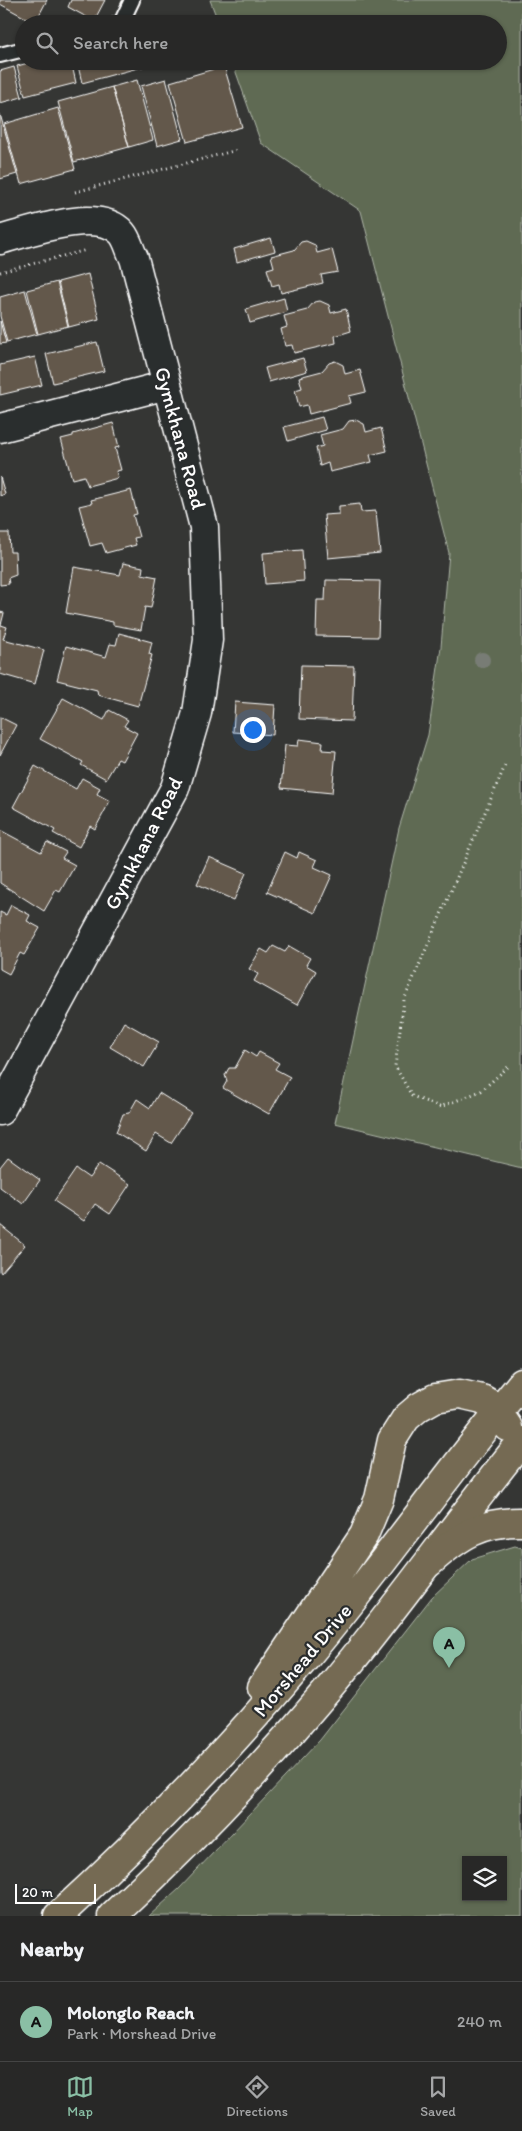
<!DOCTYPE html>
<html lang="en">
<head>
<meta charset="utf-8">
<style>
	:root { --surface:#282827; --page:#343433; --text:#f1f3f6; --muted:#a5a6a7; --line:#444; --accent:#8abfa5 }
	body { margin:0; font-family:Itim,sans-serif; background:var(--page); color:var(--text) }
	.controls { position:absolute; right:15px; bottom:15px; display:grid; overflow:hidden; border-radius:0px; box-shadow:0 1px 4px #0004 }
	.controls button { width:45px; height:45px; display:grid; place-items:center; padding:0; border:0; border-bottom:1px solid var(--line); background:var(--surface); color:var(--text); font:25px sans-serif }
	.scale { position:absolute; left:15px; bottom:12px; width:81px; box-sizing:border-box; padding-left:5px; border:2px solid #fff; border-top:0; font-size:14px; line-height:18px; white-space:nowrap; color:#fff; -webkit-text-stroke:4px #2a2d2e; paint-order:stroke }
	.you { position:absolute; left:252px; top:729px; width:18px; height:18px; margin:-12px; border:4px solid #fff; border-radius:50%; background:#1a73e8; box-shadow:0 0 0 8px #1a73e833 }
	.badge { display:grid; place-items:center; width:32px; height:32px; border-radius:50%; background:var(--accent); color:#111; font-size:16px; font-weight:700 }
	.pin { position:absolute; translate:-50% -41px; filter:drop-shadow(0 1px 2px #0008) }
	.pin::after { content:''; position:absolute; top:26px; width:18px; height:15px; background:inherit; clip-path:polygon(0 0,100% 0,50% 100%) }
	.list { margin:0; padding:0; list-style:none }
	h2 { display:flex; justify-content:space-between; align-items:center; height:65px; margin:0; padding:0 20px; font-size:21px }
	h2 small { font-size:16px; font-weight:400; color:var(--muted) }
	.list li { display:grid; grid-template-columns:32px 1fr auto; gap:15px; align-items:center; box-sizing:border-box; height:80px; padding:0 20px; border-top:1px solid var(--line) }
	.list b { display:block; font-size:19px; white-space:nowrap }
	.list p { margin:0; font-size:16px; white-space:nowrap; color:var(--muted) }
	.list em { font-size:16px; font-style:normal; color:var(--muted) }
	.icon { flex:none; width:28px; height:28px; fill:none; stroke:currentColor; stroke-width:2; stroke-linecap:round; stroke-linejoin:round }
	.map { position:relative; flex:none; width:522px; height:1916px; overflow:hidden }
	.search { position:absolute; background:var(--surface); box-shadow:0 1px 4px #0004; left:15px; right:15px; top:15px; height:55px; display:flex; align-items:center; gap:12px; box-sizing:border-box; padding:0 18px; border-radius:28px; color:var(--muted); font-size:19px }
	.sheet { height:145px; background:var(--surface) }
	nav { display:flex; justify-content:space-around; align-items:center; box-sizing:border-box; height:70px; border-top:1px solid var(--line); background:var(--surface); font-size:14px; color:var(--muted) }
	nav a { display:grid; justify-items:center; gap:2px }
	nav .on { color:var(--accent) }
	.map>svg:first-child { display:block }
</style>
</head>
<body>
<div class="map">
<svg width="522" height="1916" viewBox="0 0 522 1916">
	<rect width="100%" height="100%" fill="#353634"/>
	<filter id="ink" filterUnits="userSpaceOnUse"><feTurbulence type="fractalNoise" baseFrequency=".02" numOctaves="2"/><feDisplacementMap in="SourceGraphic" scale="10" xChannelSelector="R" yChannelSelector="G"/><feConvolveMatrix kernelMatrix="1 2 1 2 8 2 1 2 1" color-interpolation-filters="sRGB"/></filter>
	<g filter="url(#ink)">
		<!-- green -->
		<path fill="#5e6b52" stroke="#aeb5a8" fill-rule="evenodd" d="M210,0H522V1168L335,1123L399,828L428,735L441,647L449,553L361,211L261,143L232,61H498V24H219Z
			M515,1546L522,1548V1916H149L179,1889L320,1740L432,1597L472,1559ZM466,1860H503V1897H466Z"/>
		<!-- building -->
		<path fill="#63594b" stroke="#fff" d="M0,0H47L35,23L0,4Z
			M71,0H105L94,21L68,7Z
			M198,16L201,24H178Z
			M36,61H71L76,83L25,96L17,66Z
			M77,61H132L134,69L82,83Z
			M132,61H161V62L134,69Z
			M224,66L242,127L187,142L170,82Z
			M14,67L22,97L0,103V71Z
			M166,79L182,139L157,146L141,86Z
			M137,80L153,140L129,147L112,87Z
			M112,87L129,147L74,162L58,102Z
			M58,108L75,169L21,184L4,124Z
			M0,114L17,174L0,179Z
			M271,238L275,251L237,262L234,249Z
			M306,241L315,245L317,253L332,249L338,272L321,275L323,283L281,293L279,284L272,286L267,269L274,267L271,256L294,250L301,242Z
			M88,274L99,319L69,327L58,282Z
			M57,282L68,326L38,334L27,290Z
			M25,290L37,334L7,342L0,316V297Z
			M284,298L287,312L250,323L246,309Z
			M320,301L329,305L331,313L346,309L351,331L335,336L336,343L294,353L292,345L285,346L281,329L287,327L284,316L307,310L314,302Z
			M0,321L6,343L0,344Z
			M97,342L104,371L53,383L46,354Z
			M35,357L42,385L0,395V365Z
			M303,358L307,371L269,382L265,368Z
			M335,361L343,365L345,374L360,370L366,392L349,396L351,403L309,414L307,405L299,407L295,390L302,388L299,377L322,371L329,363Z
			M322,417L326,430L288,441L284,427Z
			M356,420L364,424L366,432L381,428L387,451L370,455L372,462L330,472L328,463L320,466L316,448L323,446L320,435L343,429L349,421Z
			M113,423L119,447L115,448L121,470L116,471L118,478L88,486L84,476L72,479L61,439L73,436V434Z
			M0,477L5,494L0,496Z
			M131,490L137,514L133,515L139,537L134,538L136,545L106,553L102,543L90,546L79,506L92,503L91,500Z
			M360,504L361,512L376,511L380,553L328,558L324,515L339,514V506Z
			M0,533H9L10,552H15L16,575L8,578L9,584L0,585Z
			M302,550L304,581L265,584L263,553Z
			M123,563L143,567L142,574L157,577L151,608L145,607L141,630L113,625V622L66,613L74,567L120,575Z
			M326,580L380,581L378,637L316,636L317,600H325Z
			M0,612L4,613L1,625L7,627L3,639L44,650L35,684L0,674Z
			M119,633L152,642L149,654L152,655L138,706L98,695L97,690L57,680L66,646L106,657L110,644L116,645Z
			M301,665L354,666L352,721L299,719Z
			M63,698L104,720L109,710L128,720L124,726L137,733L122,761L118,759L106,779L81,765L83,762L40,739Z
			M235,702L275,705L273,735L233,732Z
			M0,717L16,725L0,755Z
			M299,739L323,742L322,750L336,751L332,793L281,788L285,745L298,746Z
			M35,766L76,789L82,778L100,788L97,794L110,801L95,829L90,826L79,847L53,833L55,830L13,807Z
			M0,830L41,852L47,842L66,852L62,858L75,865L60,892L56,890L44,911L0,883Z
			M285,852L297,858L299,852L317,860L314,867L332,875L315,913L267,892Z
			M209,857L246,873L234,900L197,884Z
			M11,905L30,915L27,921L40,928L24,955L20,953L9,974L0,969V912L6,915Z
			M273,946L285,952L289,946L310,958L306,965L316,971L297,1005L254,981L258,974L249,969L261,949L268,953Z
			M124,1022L159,1042L144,1067L110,1047Z
			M245,1050L256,1057L259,1052L279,1063L275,1069L290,1077L269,1114L223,1088L227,1081L225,1075L229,1068H235Z
			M159,1093L191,1113L171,1143L156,1134L146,1151L116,1132L123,1114L129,1113L137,1099L150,1108Z
			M8,1157L40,1180L23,1204L0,1187V1167Z
			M99,1164L130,1184L110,1214L95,1204L84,1221L54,1201L76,1169L89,1178Z
			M0,1225L25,1245L1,1273L0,1271Z"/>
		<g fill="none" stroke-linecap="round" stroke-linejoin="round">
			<!-- service casing -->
			<g stroke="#fff" stroke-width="18">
				<path id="service" d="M117,24L121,23L132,0
					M0,55L24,49"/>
			</g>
			<!-- minor casing -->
			<g stroke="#fff" stroke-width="31">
				<path id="minor" d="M0,240C29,232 99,206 122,233C128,240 130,251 134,258L204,527L208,640L197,713L175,788L0,1111
					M0,428L167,385"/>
			</g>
			<!-- primary casing -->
			<g stroke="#fff" stroke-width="31">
				<path id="primary" d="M262,1687L364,1535L379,1499L392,1440L406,1418L419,1407L435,1398L460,1394L482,1399L494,1406L508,1427
					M58,1916C146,1836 228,1750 304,1660C380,1570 447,1473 522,1383
					M112,1916C190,1844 263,1767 331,1686C398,1606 457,1521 522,1441"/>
			</g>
			<!-- motorway casing -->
			<g stroke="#fff" stroke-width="31">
				<path id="motorway" d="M430,1562C459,1536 482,1521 522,1522"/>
			</g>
			<!-- path -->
			<path stroke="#fff" stroke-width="3" stroke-dasharray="1 4" stroke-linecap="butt" d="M75,192L237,150
				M0,272L87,250
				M505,766L404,1000L395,1066L412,1096L440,1107L481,1091L509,1066"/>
			<!-- service -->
			<use href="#service" stroke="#2a2d2e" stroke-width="14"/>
			<!-- minor -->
			<use href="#minor" stroke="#2a2d2e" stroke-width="28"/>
			<!-- primary -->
			<use href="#primary" stroke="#746b52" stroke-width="28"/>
			<!-- motorway -->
			<use href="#motorway" stroke="#746b52" stroke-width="28"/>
		</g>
		<!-- trees -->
		<circle fill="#787c74" cx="482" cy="660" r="8"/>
	</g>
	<g text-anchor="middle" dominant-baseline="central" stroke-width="4.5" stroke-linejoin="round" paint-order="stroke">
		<!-- street labels -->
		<g font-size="21" fill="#fff" stroke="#2a2d2e">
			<text transform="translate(181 438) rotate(75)">Gymkhana Road</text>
			<text transform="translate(143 843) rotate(-63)">Gymkhana Road</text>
			<text transform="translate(302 1660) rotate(-50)">Morshead Drive</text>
		</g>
	</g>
</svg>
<div class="controls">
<button><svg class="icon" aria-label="layers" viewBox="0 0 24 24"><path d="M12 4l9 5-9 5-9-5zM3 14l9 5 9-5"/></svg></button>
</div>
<div class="scale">20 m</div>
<div class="you"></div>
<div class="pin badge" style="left:449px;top:1668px">A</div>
<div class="search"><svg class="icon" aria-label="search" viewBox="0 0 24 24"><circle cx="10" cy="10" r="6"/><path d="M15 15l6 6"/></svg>Search here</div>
</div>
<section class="sheet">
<h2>Nearby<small></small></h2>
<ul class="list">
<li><span class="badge">A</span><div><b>Molonglo Reach</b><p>Park · Morshead Drive</p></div><em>240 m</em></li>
</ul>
</section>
<nav>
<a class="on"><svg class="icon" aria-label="map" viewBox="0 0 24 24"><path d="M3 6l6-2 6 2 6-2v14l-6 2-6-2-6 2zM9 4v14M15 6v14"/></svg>Map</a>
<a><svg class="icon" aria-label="directions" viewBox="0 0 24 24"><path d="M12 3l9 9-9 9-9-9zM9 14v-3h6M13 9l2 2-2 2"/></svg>Directions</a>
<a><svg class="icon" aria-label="saved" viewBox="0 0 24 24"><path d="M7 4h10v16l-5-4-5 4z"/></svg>Saved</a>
</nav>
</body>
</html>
